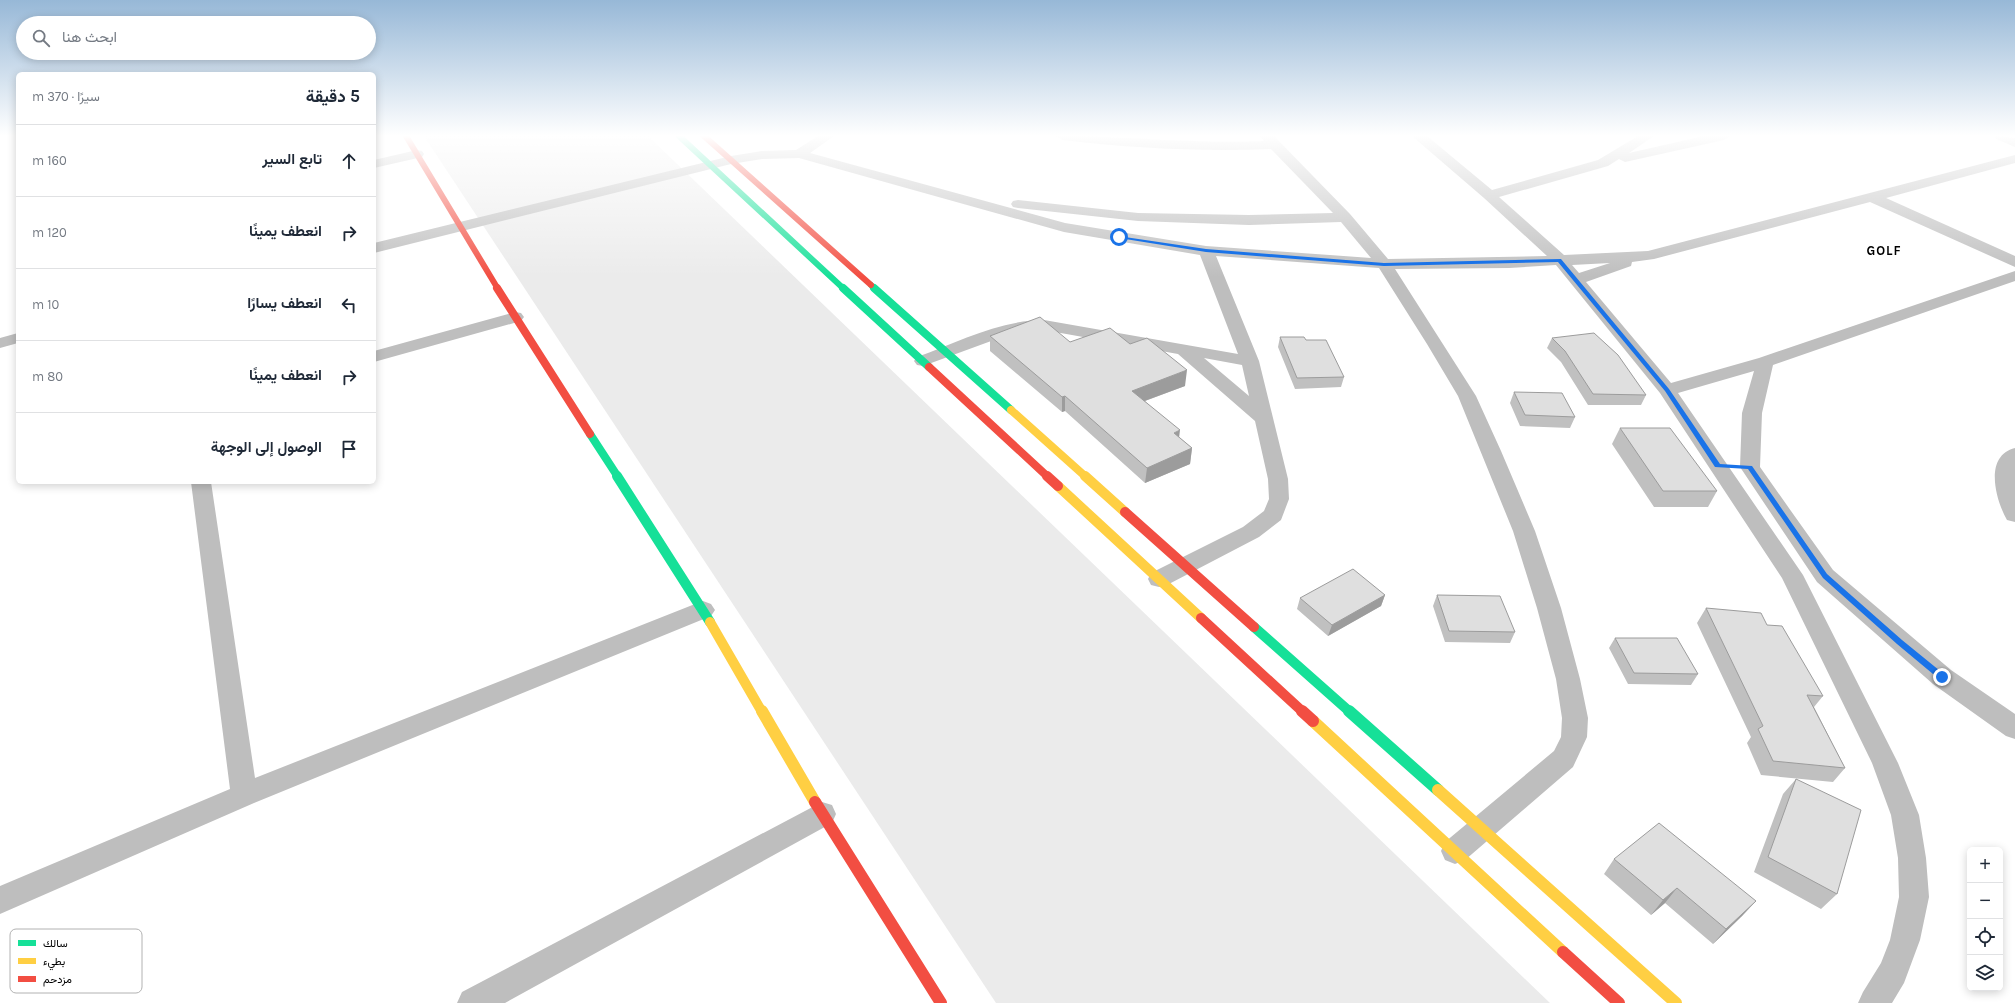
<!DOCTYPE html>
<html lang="ar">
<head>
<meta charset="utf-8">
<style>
	:root { --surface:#fff; --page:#f6f6f7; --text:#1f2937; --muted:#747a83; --line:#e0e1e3 }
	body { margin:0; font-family:Karla,Vazirmatn,sans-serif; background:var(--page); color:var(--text); direction:rtl }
	.controls { position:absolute; right:12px; bottom:12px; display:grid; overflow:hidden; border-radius:6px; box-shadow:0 2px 10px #0003 }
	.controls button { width:36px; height:36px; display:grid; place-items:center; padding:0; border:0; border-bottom:1px solid var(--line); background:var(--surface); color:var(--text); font:20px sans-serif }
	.stop { position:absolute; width:12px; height:12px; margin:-9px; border:3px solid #1a73e8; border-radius:50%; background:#fff }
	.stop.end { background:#1a73e8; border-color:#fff; box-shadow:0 1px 4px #0008 }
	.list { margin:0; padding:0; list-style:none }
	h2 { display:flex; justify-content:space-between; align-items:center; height:52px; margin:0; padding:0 16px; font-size:17px }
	h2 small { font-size:13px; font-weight:400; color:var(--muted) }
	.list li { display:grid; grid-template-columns:26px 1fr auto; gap:12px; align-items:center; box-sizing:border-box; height:72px; padding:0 16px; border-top:1px solid var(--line) }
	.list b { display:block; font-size:15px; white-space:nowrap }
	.list em { font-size:13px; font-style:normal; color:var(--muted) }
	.icon { flex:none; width:22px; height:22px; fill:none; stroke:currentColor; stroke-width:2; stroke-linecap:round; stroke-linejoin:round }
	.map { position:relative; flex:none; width:2015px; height:1003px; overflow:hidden; direction:ltr }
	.search { position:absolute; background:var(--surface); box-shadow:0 2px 10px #0003; left:16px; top:16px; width:360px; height:44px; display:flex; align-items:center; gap:10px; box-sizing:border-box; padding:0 14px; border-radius:22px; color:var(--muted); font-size:15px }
	.panel { position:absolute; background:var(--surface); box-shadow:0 2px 10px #0003; left:16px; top:72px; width:360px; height:412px; border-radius:6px; direction:rtl }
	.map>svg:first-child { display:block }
</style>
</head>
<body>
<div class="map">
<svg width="2015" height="1003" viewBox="0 0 2015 1003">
	<rect width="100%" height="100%" fill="#fff"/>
	<!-- green -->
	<path fill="#ebebeb" d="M424,136H648L1550,1003H996Z"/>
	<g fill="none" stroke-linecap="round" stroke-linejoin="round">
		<!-- street -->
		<path fill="#bebebe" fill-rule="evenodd" d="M818,136H834L810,153L1065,223L1206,246L1371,258L1341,222L1249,225L1138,221L1018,208L1013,207L1011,204L1013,201L1018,200L1138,213L1249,215L1333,213L1271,149C1201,152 1132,148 1062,140L1056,136C1125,136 1194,144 1264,141L1260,136H1274L1350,214L1388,259L1547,256L1484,198L1412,136H1427L1492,190L1598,160L1638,136H1654L1629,153L1704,136H1730L1724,140L1625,162L1619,159L1608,166L1499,197L1564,255L1648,251L2015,155V163L1886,198L2015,256V267L1870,202L1654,259L1632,262L1631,266L1586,282L1671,383L1759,358L2015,271V281L1773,365L1762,413L1760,467L1791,511L1833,570L1951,670L2015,714V739L2006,736L1933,684L1817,582L1740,467L1742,413L1754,371L1678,393L1803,575L1898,763L1919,815L1926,858L1929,897L1920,940L1904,983L1892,1003H1858L1863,992L1881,963L1890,940L1899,897L1898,858L1891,815L1872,763L1782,578L1660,393L1556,265L1509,268L1395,269L1476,396L1501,451L1535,531L1561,608L1580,679L1588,718L1587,737L1573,767L1465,860L1455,864L1445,860L1441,851L1445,842L1554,751L1561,737L1562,718L1556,679L1537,608L1513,531L1458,396L1427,344L1379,268L1216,256L1259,361L1288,479L1289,499L1281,520L1259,537L1167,585L1159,587L1151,585L1148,579L1151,573L1243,527L1264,511L1269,499L1268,479L1255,421L1178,354L1044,330H1024L1013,333L923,366L917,365L914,361L917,357C958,342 1000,320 1044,320L1238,354L1200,255L1064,232L799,158L762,159L731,164L374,253V243L731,156L762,151L796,150ZM1610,263L1579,273L1572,265ZM1204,358L1242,365L1249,396Z
			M1995,136L2015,138V147L1996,139Z
			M417,150L422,151L424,154L422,157L374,168V160Z
			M515,312L521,313L524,317L521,321L374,362V351Z
			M18,333V343L0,348V338Z
			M2015,448V522L2007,520C1996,501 1983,456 2015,448Z
			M191,482H211L255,778L695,604L703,601L711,604L715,610L711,616L254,803L0,914V886L230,789Z
			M822,802L832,805L836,814L832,823L505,1003H457L462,992Z"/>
		<!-- fast-far3 -->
		<path stroke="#16e098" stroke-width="6" d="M679,136L844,289
			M871,285L875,289"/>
		<!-- fast-far2 -->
		<path stroke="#16e098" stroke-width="8" d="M843,288L929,367
			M874,288L1011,410
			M590,434L618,477"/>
		<!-- fast-far1 -->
		<path stroke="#16e098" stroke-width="10" d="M617,476L710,622
			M1254,627L1350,712"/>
		<!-- fast -->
		<path stroke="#16e098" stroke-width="12" d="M1349,711L1438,790"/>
		<!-- slow-far2 -->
		<path stroke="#ffcf43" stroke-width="8" d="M1011,410L1086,477"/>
		<!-- slow-far1 -->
		<path stroke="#ffcf43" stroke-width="10" d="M1085,476L1125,512
			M1058,486L1201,618
			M710,622L762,712"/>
		<!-- slow -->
		<path stroke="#ffcf43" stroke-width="12" d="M762,711L815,802
			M1313,721L1563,952
			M1438,790L1676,1003"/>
		<!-- jam-far3 -->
		<path stroke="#f24e42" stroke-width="6" d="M406,136L498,289
			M704,136L871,285"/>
		<!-- jam-far2 -->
		<path stroke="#f24e42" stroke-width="8" d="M497,288L590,434
			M929,367L1048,477"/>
		<!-- jam-far1 -->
		<path stroke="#f24e42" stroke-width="10" d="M1047,476L1058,486
			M1125,512L1254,627
			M1201,618L1303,712"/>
		<!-- jam -->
		<path stroke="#f24e42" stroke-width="12" d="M1302,711L1313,721
			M815,802L941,1003
			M1563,952L1619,1003"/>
	</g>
	<!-- wall -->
	<path fill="#c0c0c0" d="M990,336L1070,342L1130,344L1185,386L1145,401L1179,437L1192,448L1190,464L1145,483L1065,411L1062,412L990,351Z
		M1280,337L1306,340L1344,377L1341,387L1295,389L1278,347Z
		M1552,338L1646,395L1641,405H1588L1561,362L1547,348Z
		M1514,392L1575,417L1570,428L1520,426L1510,403Z
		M1620,428L1717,491L1708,507H1654L1612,444Z
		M1385,595L1381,606L1328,636L1297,609L1300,598Z
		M1437,595L1515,632L1510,643L1445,642L1433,606Z
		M1706,608L1767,625L1823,696L1814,707L1845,768L1833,782L1761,775L1747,743L1751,737L1697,623Z
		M1615,638L1698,674L1691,685L1628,684L1609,648Z
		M1796,779L1837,894L1821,909L1754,872L1783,794Z
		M1614,859L1756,901L1742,916L1713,944L1665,903L1651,915L1604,874Z"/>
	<!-- shaded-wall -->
	<path fill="#9c9c9c" d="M1187,370L1185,386L1131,406L1132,391Z
		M1065,396V411L1062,412V397Z
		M1180,430L1178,446L1174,433Z
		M1192,448L1190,464L1145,483L1147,468Z
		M1385,595L1381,606L1328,636L1332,625Z
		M1677,888L1665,903L1651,915L1663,900Z
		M1756,901L1742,916L1713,944L1726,929Z"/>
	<!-- building -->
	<path fill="#dfdfdf" stroke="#9c9c9c" d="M1040,317L1070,342L1110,328L1130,344L1147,338L1187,370L1132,391L1180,430L1174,433L1192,448L1147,468L1065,396L1062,397L990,336Z
		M1594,333L1618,355L1646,395L1593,394L1565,351L1552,338Z
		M1280,337H1304L1306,340H1326L1344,377L1297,378Z
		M1514,392L1562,393L1575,417L1525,415Z
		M1620,428H1670L1717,491H1663Z
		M1353,569L1385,595L1332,625L1300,598Z
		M1437,595L1500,596L1515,632L1449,631Z
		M1706,608L1761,613L1767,625L1782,626L1823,696L1807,695L1845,768L1773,761L1758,729L1763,726Z
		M1615,638H1677L1698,674L1634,673Z
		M1796,779L1861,810L1837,894L1768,857Z
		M1659,823L1756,901L1726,929L1677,888L1663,900L1614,859Z"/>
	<!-- sky -->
	<linearGradient id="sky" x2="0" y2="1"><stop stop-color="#97b8d7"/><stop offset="0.49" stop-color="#fff"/><stop offset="1" stop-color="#fff" stop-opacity="0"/></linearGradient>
	<rect width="2015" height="277" fill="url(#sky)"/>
	<!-- route -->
	<path fill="#1a73e8" d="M1118,236L1206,249L1384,263L1561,259L1669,389L1720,464L1752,466L1827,574L1902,640L1945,675V679H1939L1897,644L1823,578L1748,469L1715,467L1665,391L1558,262L1384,266L1206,252L1119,238Z"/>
	<g text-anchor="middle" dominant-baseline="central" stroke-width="4" stroke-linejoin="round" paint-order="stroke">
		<!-- far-district labels -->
		<g font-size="13" font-weight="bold" letter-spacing="1" fill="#000" stroke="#fff">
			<text x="1884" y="250">GOLF</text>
		</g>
	</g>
	<!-- legend -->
	<rect x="10" y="929" width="132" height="64" rx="6" fill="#fff" stroke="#b2b2b2" stroke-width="1"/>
	<rect x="18" y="940" width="18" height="6" fill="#16e098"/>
	<rect x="18" y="958" width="18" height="6" fill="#ffcf43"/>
	<rect x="18" y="976" width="18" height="6" fill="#f24e42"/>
	<g font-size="11" fill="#000">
		<text x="43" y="947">سالك</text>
		<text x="43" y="965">بطيء</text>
		<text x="43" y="983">مزدحم</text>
	</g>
</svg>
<div class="controls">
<button>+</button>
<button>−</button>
<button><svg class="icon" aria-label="locate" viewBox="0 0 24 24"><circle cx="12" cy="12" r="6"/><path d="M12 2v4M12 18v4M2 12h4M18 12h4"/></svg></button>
<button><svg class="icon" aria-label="layers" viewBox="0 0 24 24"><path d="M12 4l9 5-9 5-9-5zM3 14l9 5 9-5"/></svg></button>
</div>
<div class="stop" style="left:1119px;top:237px"></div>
<div class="stop end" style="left:1942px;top:677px"></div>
<div class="search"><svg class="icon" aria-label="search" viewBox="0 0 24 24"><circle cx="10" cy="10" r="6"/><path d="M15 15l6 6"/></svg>ابحث هنا</div>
<section class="panel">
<h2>5 دقيقة<small>سيرًا · 370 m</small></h2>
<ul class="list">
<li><svg class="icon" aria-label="ahead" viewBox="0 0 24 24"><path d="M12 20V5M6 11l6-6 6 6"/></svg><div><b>تابع السير</b></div><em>160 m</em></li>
<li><svg class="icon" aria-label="right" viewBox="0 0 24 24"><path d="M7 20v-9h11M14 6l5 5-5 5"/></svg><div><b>انعطف يمينًا</b></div><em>120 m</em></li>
<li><svg class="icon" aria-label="left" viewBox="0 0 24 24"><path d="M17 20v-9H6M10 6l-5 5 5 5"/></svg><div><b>انعطف يسارًا</b></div><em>10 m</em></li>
<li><svg class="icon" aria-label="right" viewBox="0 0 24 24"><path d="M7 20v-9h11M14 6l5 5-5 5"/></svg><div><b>انعطف يمينًا</b></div><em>80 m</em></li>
<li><svg class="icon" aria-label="arrive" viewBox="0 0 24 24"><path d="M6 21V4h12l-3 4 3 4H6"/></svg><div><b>الوصول إلى الوجهة</b></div></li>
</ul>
</section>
</div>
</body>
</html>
